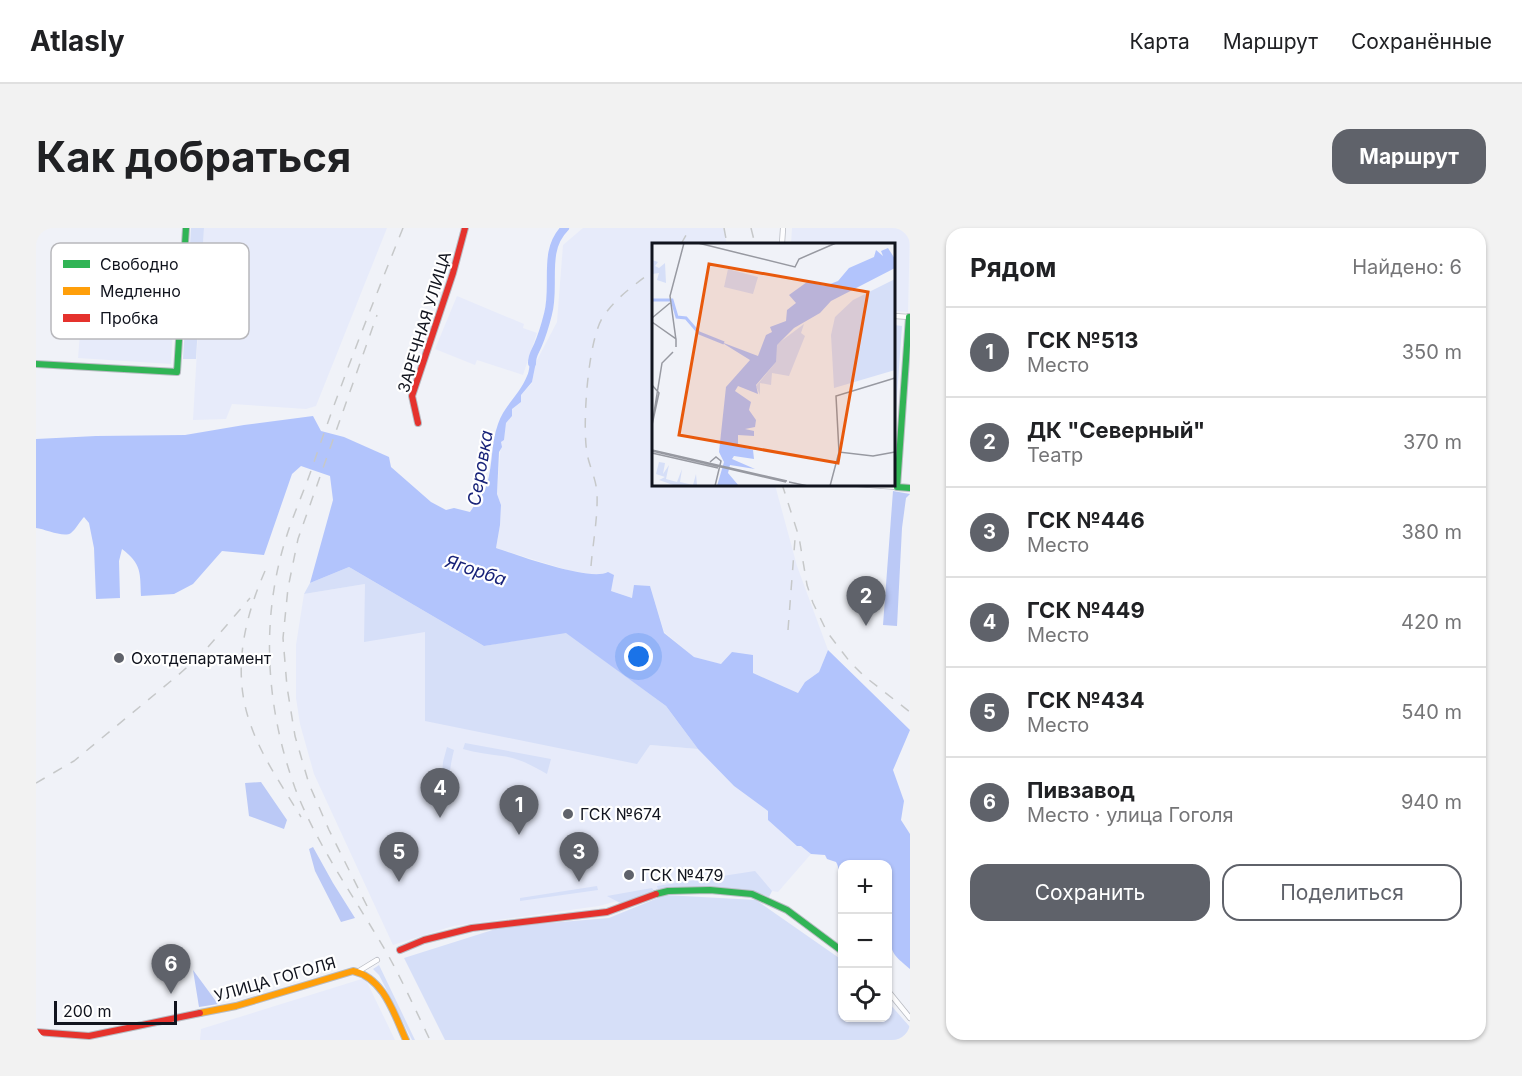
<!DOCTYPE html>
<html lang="ru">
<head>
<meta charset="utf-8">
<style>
	:root { --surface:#fff; --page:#f2f2f2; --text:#202124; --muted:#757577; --line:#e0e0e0; --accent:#5f626a }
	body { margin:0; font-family:Inter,sans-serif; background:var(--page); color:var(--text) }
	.controls { position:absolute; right:18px; bottom:18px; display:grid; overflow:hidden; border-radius:12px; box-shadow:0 2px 4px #0004 }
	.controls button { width:54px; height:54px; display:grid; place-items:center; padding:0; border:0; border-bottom:2px solid var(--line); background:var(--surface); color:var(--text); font:30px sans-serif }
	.scale { position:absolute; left:18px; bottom:15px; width:123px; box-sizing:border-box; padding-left:6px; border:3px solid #11141e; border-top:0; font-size:16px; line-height:21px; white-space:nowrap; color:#11141e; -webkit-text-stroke:4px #fff; paint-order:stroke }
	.you { position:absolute; left:603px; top:429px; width:21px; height:21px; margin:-15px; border:4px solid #fff; border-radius:50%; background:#1a73e8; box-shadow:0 0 0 9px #1a73e833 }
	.badge { display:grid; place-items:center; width:39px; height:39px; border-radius:50%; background:var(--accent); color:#fff; font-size:20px; font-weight:700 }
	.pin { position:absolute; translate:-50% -50px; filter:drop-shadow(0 2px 3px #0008) }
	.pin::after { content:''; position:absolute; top:32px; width:21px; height:18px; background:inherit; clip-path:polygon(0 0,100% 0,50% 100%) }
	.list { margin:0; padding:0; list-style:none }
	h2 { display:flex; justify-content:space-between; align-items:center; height:78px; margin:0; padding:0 24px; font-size:26px }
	h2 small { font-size:20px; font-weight:400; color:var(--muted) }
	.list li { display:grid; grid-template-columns:39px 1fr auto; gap:18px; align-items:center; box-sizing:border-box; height:90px; padding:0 24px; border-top:2px solid var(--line) }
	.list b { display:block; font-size:22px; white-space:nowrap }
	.list p { margin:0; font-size:20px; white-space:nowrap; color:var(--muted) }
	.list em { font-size:20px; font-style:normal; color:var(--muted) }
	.actions { display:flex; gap:12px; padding:18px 24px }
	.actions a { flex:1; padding:14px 0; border:2px solid var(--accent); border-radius:18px; text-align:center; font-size:21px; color:var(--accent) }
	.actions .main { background:var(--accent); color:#fff }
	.icon { flex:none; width:33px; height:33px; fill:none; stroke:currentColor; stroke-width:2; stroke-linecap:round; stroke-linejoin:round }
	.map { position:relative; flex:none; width:874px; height:812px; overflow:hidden; border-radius:18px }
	header { display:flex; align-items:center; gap:36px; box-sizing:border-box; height:84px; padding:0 30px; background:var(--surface); border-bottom:2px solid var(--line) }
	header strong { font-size:28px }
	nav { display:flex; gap:33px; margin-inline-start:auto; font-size:21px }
	.intro { display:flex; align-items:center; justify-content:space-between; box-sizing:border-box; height:144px; padding:0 36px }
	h1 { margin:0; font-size:42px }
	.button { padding:15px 27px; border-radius:18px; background:var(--accent); color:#fff; font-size:21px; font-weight:700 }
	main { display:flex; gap:36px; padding:0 36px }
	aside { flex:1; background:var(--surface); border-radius:18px; box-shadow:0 2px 4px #0004 }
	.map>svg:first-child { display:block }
</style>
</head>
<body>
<header>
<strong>Atlasly</strong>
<nav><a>Карта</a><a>Маршрут</a><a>Сохранённые</a></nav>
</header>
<div class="intro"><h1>Как добраться</h1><a class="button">Маршрут</a></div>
<main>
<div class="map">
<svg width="874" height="812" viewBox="0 0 874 812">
	<rect width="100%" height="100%" fill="#f0f2f8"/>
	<!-- built -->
	<path fill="#e7ebfa" d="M168,0H351L280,178L270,181L196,176L190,191L157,192Z
		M547,0H687L691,16H618V256L739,257L761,338L792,422L783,444L769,454L762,465L717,445L658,429L628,404L614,358L596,370L574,363L565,348L538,344L460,320L464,297L465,277L461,266L465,214L468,212L470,195L476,188V181L485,174V167L496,155L500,134L521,94L527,17Z
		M756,0H874L872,84L858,83V16H755Z
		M48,56L139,62L135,136L42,130Z
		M421,68L488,96L487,100L501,105L487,147L441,132L439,137L399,121Z
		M329,356L389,404L614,517L662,521L698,558L732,583L775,626L742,664L712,659H633L563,678L417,698L357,717L278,546L264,496L260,470V417L268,366Z
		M329,750L359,812H164L165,801Z"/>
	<!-- green -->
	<path fill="#d6dff8" d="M155,0H168L160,131H147Z
		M858,97L866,98L858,209Z
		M313,339L448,418L530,404L630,478L662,521L614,517L601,536L389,493V404L328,414L329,356L268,366L274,355Z
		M429,515L515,531L511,546C497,538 483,530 466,528C453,526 440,525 427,521Z
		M411,519L418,522C415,535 412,547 415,561L420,563V567L395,568V563L405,559L407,534Z
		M719,643L736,663L733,669L717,663L632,660L622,662L621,658Z
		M561,658L562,662L484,673V670Z
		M616,660L618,663L586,676L571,668Z
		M629,667L720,672L806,732V790H852V774L874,799V812H409L368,730L466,699L573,690Z
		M343,737L379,812H376L343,747L337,741Z"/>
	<!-- forest -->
	<path fill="#bbc9f6" d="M857,263L874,266L870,270L866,300L861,398L847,397Z
		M225,554L251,592L248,601L213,588L209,555Z
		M277,619L297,655L319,690L305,694L279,643L273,621Z
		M157,742L182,776L163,779Z"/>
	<!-- water -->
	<path fill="#b2c4fc" d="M496,126L500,134L496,154L485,167V174L476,181V188L470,195L468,212L465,214L466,219L463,224L461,266L465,277L464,297L460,320C481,327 554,354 572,344L578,347L575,363L596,370L598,357L614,358L628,405L658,429L685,436L696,424L717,427V445L762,465L769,454L783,444L792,422L874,502L857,542L868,573L865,592L874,606V741C864,732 854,727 855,712L852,706V636H806V653C802,647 804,641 800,634L791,631L789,627L775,626L765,618H761L732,592V583L698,558L662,521L630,478L530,405L448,418L313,339L274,355L297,272L294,248L265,238L256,246L228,327L186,323L157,356L138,366L105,368C104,345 106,336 86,321L83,333L84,370L60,371L58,320L53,295L48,289C44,293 40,301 35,305C28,310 9,301 0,300V211L60,208L149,207L208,197L277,188L285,203L308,209L353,229L355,239L395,274L410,282L418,280L434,284C440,275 448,265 451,256C457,236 455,215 462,196C468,178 484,166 491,148C494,142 493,134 496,126Z"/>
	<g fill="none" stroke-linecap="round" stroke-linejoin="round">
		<!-- river -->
		<path stroke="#b2c4fc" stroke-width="8" d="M496,135C496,127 499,124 502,117C505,110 510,94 512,86C520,57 506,23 529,0"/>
		<!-- street casing -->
		<g stroke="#b8bbc2" stroke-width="6">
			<path id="street" d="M746,16L747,0
				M858,88L874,89
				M821,256L861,259
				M323,743L341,732
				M852,763L874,790"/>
		</g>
		<!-- fast casing -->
		<g stroke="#b8bbc2" stroke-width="8">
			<path id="fast" d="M873,89L861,259L874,260
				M0,136L141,144L150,0
				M620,666L632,663L674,662L716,666L751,682L806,723"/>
		</g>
		<!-- slow casing -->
		<g stroke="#b8bbc2" stroke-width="8">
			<path id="slow" d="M164,785L200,778L317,743C348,750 358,786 370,812"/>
		</g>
		<!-- jam casing -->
		<g stroke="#b8bbc2" stroke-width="8">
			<path id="jam" d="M382,195L376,168L417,45L429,0
				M364,722L388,712L436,700L571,684L620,666
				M0,804L53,808L164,785"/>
		</g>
		<!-- street -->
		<use href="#street" stroke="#fdfdfe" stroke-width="4.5"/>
		<!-- fast -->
		<use href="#fast" stroke="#30b455" stroke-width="6"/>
		<!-- slow -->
		<use href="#slow" stroke="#ff9f0a" stroke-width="6"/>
		<!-- jam -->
		<use href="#jam" stroke="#e5322d" stroke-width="6"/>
		<!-- rail -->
		<path stroke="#c6c8c9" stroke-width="1.5" stroke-dasharray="10 10" stroke-linecap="butt" d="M367,0C336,77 305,155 278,234C270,259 258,284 250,310C224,392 230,480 259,560C281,618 321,673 352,727C367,754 380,783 394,812
			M688,0L691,16
			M715,0L719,16
			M645,16L654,0
			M746,256L763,309L771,357L777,375L791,404L814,434L828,448L874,484
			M555,338C557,314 562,289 561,265C560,250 553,238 551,225C546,197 552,111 567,89C580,69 600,56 618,42
			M229,343C208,391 196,444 214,495C225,528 247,559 265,589
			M752,402L759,311
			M0,555L38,533L141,448L166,426L214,370
			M331,678L293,602L273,556L259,508L251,459L247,410L252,360L262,311L341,87"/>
	</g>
	<!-- markers -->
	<g fill="#5f626a" stroke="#fff" stroke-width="2">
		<circle cx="83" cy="430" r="6"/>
		<circle cx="532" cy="586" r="6"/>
		<circle cx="593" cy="647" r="6"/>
	</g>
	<g text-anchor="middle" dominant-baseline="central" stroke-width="4.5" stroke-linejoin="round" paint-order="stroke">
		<!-- street labels -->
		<g font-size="16" fill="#11141e" stroke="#fff">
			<text transform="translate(388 94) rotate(-73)">ЗАРЕЧНАЯ УЛИЦА</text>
			<text transform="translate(239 751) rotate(-16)">УЛИЦА ГОГОЛЯ</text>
		</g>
		<!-- poi labels -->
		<g font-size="16" fill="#11141e" stroke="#fff" text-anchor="start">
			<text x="95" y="430">Охотдепартамент</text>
			<text x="544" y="586">ГСК №674</text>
			<text x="605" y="647">ГСК №479</text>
		</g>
		<!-- water labels -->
		<g font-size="18" font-style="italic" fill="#182379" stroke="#fff">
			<text transform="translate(444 240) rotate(-80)">Серовка</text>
			<text transform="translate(440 342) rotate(18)">Ягорба</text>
		</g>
	</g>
	<!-- overview -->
	<g transform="translate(616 15)">
		<rect width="243" height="243" fill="#f0f2f8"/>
		<path d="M0,17L6,19L3,23L7,25L13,20L14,40L5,37L7,30L0,31ZM76,26L106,34L101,51L72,44ZM243,36V127L182,145L179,92L183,74L201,57ZM152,81L149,90L153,93L137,133L120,130L119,142L108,140V152L104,143L124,119V102ZM7,219L13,220L11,231L17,222L14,236L25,239L30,226L28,239L41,242L44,231L45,242L24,243L7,237L13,234L4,231Z" fill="#d6dff8"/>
		<path d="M236,5L243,16V25L179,58L168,70L142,85L125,102L124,119L104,142L106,151L86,143L83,148L99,159L97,167L104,177L103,184L93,186L102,188V193L86,192V203L101,207L102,216L82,213L80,216L103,226L78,222L76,230L87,243H65L72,219L67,209L74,144L98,117L69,99L106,113L114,92L120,89L118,84L134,78L135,67L144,60L137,52L155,39L173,43L186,38L197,25L222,14L224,7L231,13L229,8Z" fill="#b2c4fc"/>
		<path fill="none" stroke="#b2c4fc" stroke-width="3" d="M0,57H20L25,74L34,75L47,90L72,100"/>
		<path fill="none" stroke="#9799a1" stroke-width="1.5" d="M46,0L143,24L147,16L184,0M0,75L18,60M0,79L24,96V104M24,97L18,53L32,0M0,142L7,150L0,182M0,182L10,120L21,109M0,207L135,238M0,208L134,239M187,209L184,153L243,135M0,210L66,225M58,219L64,214L69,218L63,243M137,239L156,243M178,243L187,209L221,213L243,209"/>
		<path fill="#e8590c" fill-opacity="0.15" stroke="#e8590c" stroke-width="3" d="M57,21L216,49L186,220L27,192Z"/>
		<rect width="243" height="243" fill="none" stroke="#11141e" stroke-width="3"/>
	</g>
	<!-- legend -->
	<rect x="15" y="15" width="198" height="96" rx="9" fill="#fff" stroke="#b8b8bc" stroke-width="1.5"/>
	<rect x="27" y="32" width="27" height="8" fill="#30b455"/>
	<rect x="27" y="59" width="27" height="8" fill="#ff9f0a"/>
	<rect x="27" y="86" width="27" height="8" fill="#e5322d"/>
	<g font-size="16" fill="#11141e">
		<text x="64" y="42">Свободно</text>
		<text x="64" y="69">Медленно</text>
		<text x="64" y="96">Пробка</text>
	</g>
</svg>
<div class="controls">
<button>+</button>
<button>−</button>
<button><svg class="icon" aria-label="locate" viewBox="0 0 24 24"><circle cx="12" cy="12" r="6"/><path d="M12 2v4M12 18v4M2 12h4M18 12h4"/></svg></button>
</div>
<div class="scale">200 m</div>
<div class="you"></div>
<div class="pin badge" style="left:483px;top:607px">1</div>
<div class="pin badge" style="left:830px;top:398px">2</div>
<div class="pin badge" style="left:543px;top:654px">3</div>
<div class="pin badge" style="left:404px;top:590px">4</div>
<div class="pin badge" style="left:363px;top:654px">5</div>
<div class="pin badge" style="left:135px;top:766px">6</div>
</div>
<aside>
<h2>Рядом<small>Найдено: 6</small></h2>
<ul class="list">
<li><span class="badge">1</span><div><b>ГСК №513</b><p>Место</p></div><em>350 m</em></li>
<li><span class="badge">2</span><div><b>ДК &quot;Северный&quot;</b><p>Театр</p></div><em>370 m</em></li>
<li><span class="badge">3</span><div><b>ГСК №446</b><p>Место</p></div><em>380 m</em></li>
<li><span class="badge">4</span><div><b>ГСК №449</b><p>Место</p></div><em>420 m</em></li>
<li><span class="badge">5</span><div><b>ГСК №434</b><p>Место</p></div><em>540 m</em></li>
<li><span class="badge">6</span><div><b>Пивзавод</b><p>Место · улица Гоголя</p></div><em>940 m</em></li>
</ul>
<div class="actions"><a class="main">Сохранить</a><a>Поделиться</a></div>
</aside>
</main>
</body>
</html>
